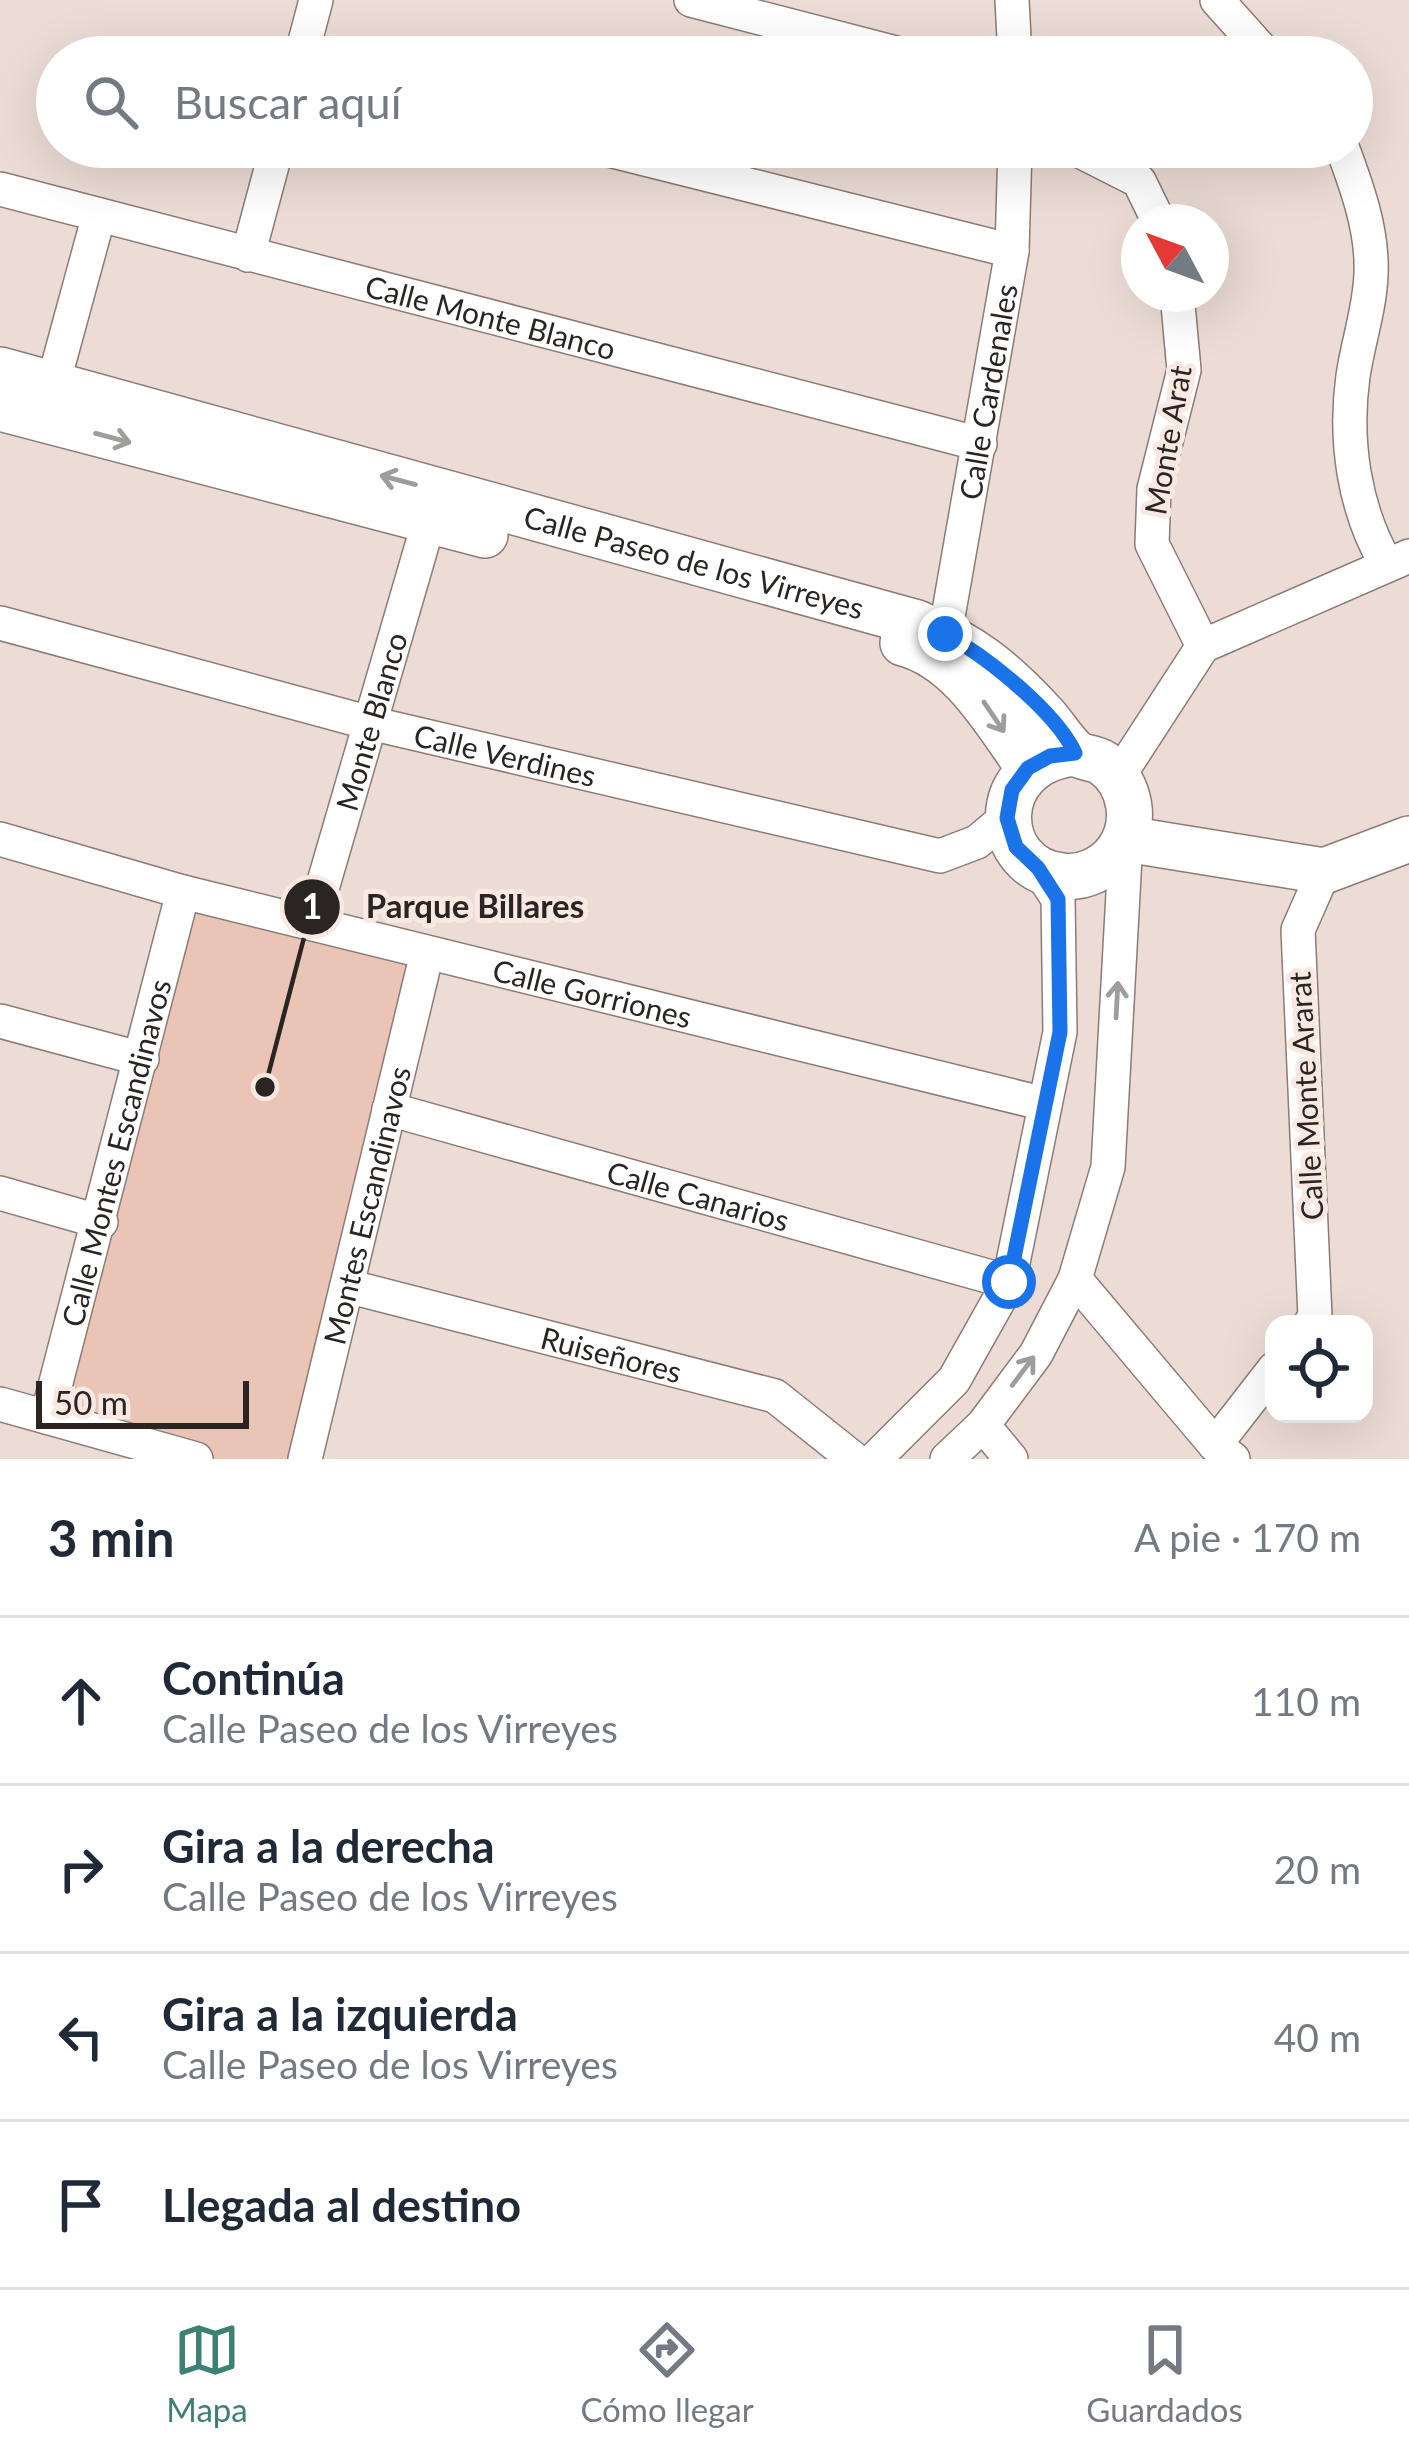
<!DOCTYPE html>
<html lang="es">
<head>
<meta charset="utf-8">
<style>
	:root { --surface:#fff; --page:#f6f6f7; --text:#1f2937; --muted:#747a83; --line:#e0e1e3; --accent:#3d8174 }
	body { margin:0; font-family:Lato,sans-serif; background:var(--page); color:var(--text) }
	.controls { position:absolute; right:36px; bottom:36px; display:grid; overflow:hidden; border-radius:24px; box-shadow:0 12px 48px #0002 }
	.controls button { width:108px; height:108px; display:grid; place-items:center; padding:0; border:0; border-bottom:3px solid var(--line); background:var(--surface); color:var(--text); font:60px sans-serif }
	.compass { position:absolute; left:1121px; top:204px; width:108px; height:108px; border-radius:50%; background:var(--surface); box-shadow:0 12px 48px #0002; rotate:311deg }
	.scale { position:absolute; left:36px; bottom:30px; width:213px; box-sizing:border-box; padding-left:12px; border:6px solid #2a2422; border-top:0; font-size:33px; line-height:42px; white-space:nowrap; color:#2a2422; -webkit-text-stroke:9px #fae9e2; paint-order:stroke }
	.stop { position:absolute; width:36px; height:36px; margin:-27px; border:9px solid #1a73e8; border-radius:50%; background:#fff }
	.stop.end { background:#1a73e8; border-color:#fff; box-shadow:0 3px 12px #0008 }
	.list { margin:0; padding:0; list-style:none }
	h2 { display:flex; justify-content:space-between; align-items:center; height:156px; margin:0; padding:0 48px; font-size:51px }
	h2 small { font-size:39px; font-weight:400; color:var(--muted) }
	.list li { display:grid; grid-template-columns:78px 1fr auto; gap:36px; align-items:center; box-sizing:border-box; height:168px; padding:0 48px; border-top:3px solid var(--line) }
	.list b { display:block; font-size:45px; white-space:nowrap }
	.list p { margin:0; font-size:39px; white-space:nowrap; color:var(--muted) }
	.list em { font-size:39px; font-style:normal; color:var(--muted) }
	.icon { flex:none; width:66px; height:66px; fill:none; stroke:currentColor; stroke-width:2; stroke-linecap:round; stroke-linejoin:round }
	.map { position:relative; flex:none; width:1409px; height:1459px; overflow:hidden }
	.search { position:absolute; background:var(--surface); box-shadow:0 12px 48px #0002; left:36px; right:36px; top:36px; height:132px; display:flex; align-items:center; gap:30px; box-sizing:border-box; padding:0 42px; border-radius:66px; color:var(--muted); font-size:45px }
	.sheet { height:828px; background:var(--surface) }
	nav { display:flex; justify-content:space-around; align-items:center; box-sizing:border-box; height:168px; border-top:3px solid var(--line); background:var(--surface); font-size:33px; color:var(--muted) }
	nav a { display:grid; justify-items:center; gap:6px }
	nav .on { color:var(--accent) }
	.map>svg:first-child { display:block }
</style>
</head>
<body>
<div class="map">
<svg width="1409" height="1459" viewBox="0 0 1409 1459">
	<rect width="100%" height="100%" fill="#ecdcd5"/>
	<!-- green -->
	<path fill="#eac5b5" d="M183,892L427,953L306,1459H196L47,1417Z"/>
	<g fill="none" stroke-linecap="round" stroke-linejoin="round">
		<!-- street casing -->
		<g stroke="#8b7c76" stroke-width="36">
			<g id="street">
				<path d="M691,0L911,57"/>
				<path d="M1012,0L1015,57"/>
				<path d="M1217,0L1268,57"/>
				<path d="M301,57L316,0"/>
				<path d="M597,147L1012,251"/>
				<path d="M1072,147L1139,181L1159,222"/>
				<path d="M1342,147C1357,187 1373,231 1371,274C1370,308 1358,342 1353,376C1344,440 1354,510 1387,565"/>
				<path id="s1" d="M0,189L980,444"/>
				<path d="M248,255L277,147"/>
				<path d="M1177,294L1184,370L1154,489L1152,544L1203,646"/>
				<path d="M53,384L99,215"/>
				<path id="s2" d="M0,623L370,723L940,856L977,842L1007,817"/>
				<path id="s3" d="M945,634L1012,251L1015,147"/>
				<path d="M1118,777L1203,646L1409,556"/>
				<path id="s4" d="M0,839L183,892L1045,1104"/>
				<path id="s5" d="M312,923L429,521"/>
				<path d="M0,1021L142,1059"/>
				<path id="s6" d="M389,1109L1009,1282"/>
				<path d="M0,1193L101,1222"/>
				<path d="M1075,1279L1215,1445L1233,1459"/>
				<path id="s7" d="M347,1286L775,1396L854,1459"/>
				<path d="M1310,1324L1315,1317L1298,930L1324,871"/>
				<path d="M0,1404L196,1459"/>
				<path id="s8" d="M47,1417L183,892"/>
				<path d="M983,1425L1011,1459"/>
				<path d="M1215,1445L1274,1369"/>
				<path id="s9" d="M305,1459L427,953"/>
				<path d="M875,1459L954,1380L1009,1282L1060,1032L1058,899L1038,868"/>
				<path d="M947,1459L983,1425L1036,1354L1075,1279L1108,1167L1126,839"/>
			</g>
		</g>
		<!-- secondary casing -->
		<g stroke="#8b7c76" stroke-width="48">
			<g id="secondary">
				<path id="s10" d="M0,370L917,623C971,645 1002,670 1042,713C1053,724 1065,745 1077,754C1084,758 1095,758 1103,763C1131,783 1138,823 1118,851C1106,868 1083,879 1062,876C992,869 985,763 1075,753"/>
				<path d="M0,408L485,535"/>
				<path d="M903,643C961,658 996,722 1029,768"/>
				<path d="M1126,839L1324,871L1409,839"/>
			</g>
		</g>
		<!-- street -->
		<use href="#street" stroke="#fff" stroke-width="33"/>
		<!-- secondary -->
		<use href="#secondary" stroke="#fff" stroke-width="45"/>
	</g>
	<!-- one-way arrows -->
	<defs><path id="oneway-shaft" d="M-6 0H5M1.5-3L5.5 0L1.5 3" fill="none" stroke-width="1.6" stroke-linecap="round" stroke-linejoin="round" transform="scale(3)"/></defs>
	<g stroke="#9f9c9c">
		<use href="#oneway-shaft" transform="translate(113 438) rotate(15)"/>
		<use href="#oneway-shaft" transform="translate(398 480) rotate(-165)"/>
		<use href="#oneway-shaft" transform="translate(994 717) rotate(56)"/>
		<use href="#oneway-shaft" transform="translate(1117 1000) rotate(-87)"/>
		<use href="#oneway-shaft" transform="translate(1023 1371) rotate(-53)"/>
	</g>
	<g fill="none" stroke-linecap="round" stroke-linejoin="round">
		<!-- route -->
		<path stroke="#1a73e8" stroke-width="15" d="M945,634C986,656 1055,711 1075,753L1050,756L1028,768L1012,790L1007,818L1016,847L1038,868L1058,899L1060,1032L1009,1282"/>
	</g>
	<g text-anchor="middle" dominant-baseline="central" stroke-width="10" stroke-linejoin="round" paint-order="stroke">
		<!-- street labels -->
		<g font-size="30" fill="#2a2422" stroke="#fae9e2">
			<text stroke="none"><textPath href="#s1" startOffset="507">Calle Monte Blanco</textPath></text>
			<text stroke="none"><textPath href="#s3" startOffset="246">Calle Cardenales</textPath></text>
			<text transform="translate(1167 440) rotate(-80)">Monte Arat</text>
			<text stroke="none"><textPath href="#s10" startOffset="720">Calle Paseo de los Virreyes</textPath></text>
			<text stroke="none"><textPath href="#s5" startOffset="210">Monte Blanco</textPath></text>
			<text stroke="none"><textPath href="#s2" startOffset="522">Calle Verdines</textPath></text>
			<text stroke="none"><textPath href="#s4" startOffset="612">Calle Gorriones</textPath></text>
			<text transform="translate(1305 1096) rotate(-93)">Calle Monte Ararat</text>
			<text stroke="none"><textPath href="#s8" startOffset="273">Calle Montes Escandinavos</textPath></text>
			<text stroke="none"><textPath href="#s6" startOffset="321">Calle Canarios</textPath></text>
			<text stroke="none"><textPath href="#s9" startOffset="261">Montes Escandinavos</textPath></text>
			<text stroke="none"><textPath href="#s7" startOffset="273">Ruiseñores</textPath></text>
		</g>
	</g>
	<!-- callouts -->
	<path fill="none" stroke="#2a2422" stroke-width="4.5" d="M265 1087L312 907"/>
	<g fill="#2a2422" stroke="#fae9e2" stroke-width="4.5">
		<circle cx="265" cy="1087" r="12"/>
		<circle cx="312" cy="907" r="30"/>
	</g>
	<g font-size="36" text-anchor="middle" font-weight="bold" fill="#fff">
		<text x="312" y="919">1</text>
	</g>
	<g font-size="33" text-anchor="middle" font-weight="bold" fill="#2a2422" stroke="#fae9e2" stroke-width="10" stroke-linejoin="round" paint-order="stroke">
		<text x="475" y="918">Parque Billares</text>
	</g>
</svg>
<div class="controls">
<button><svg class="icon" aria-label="locate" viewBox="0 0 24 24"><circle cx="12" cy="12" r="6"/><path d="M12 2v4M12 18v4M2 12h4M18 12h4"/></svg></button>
</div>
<svg class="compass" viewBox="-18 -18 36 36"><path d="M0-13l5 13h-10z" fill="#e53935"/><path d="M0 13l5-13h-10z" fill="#747a83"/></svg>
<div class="scale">50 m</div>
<div class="stop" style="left:1009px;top:1282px"></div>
<div class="stop end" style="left:945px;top:634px"></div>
<div class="search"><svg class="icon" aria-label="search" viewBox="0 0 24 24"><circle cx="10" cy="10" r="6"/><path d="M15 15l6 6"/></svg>Buscar aquí</div>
</div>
<section class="sheet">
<h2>3 min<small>A pie · 170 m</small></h2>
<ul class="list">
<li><svg class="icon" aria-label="ahead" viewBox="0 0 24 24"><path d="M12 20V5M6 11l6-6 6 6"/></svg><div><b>Continúa</b><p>Calle Paseo de los Virreyes</p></div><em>110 m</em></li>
<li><svg class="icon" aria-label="right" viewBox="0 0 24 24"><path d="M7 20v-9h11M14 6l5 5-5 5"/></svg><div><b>Gira a la derecha</b><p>Calle Paseo de los Virreyes</p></div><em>20 m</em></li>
<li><svg class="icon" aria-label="left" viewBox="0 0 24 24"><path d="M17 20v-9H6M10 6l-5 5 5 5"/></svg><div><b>Gira a la izquierda</b><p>Calle Paseo de los Virreyes</p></div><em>40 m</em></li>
<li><svg class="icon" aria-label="arrive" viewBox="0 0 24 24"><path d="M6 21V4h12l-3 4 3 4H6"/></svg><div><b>Llegada al destino</b></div></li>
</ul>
</section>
<nav>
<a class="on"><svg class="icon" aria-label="map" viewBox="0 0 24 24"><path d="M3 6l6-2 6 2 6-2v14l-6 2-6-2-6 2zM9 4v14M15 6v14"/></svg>Mapa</a>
<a><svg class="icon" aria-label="directions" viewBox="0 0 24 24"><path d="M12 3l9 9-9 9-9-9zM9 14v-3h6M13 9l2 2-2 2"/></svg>Cómo llegar</a>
<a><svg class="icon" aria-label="saved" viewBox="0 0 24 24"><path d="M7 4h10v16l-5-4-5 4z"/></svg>Guardados</a>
</nav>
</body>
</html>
